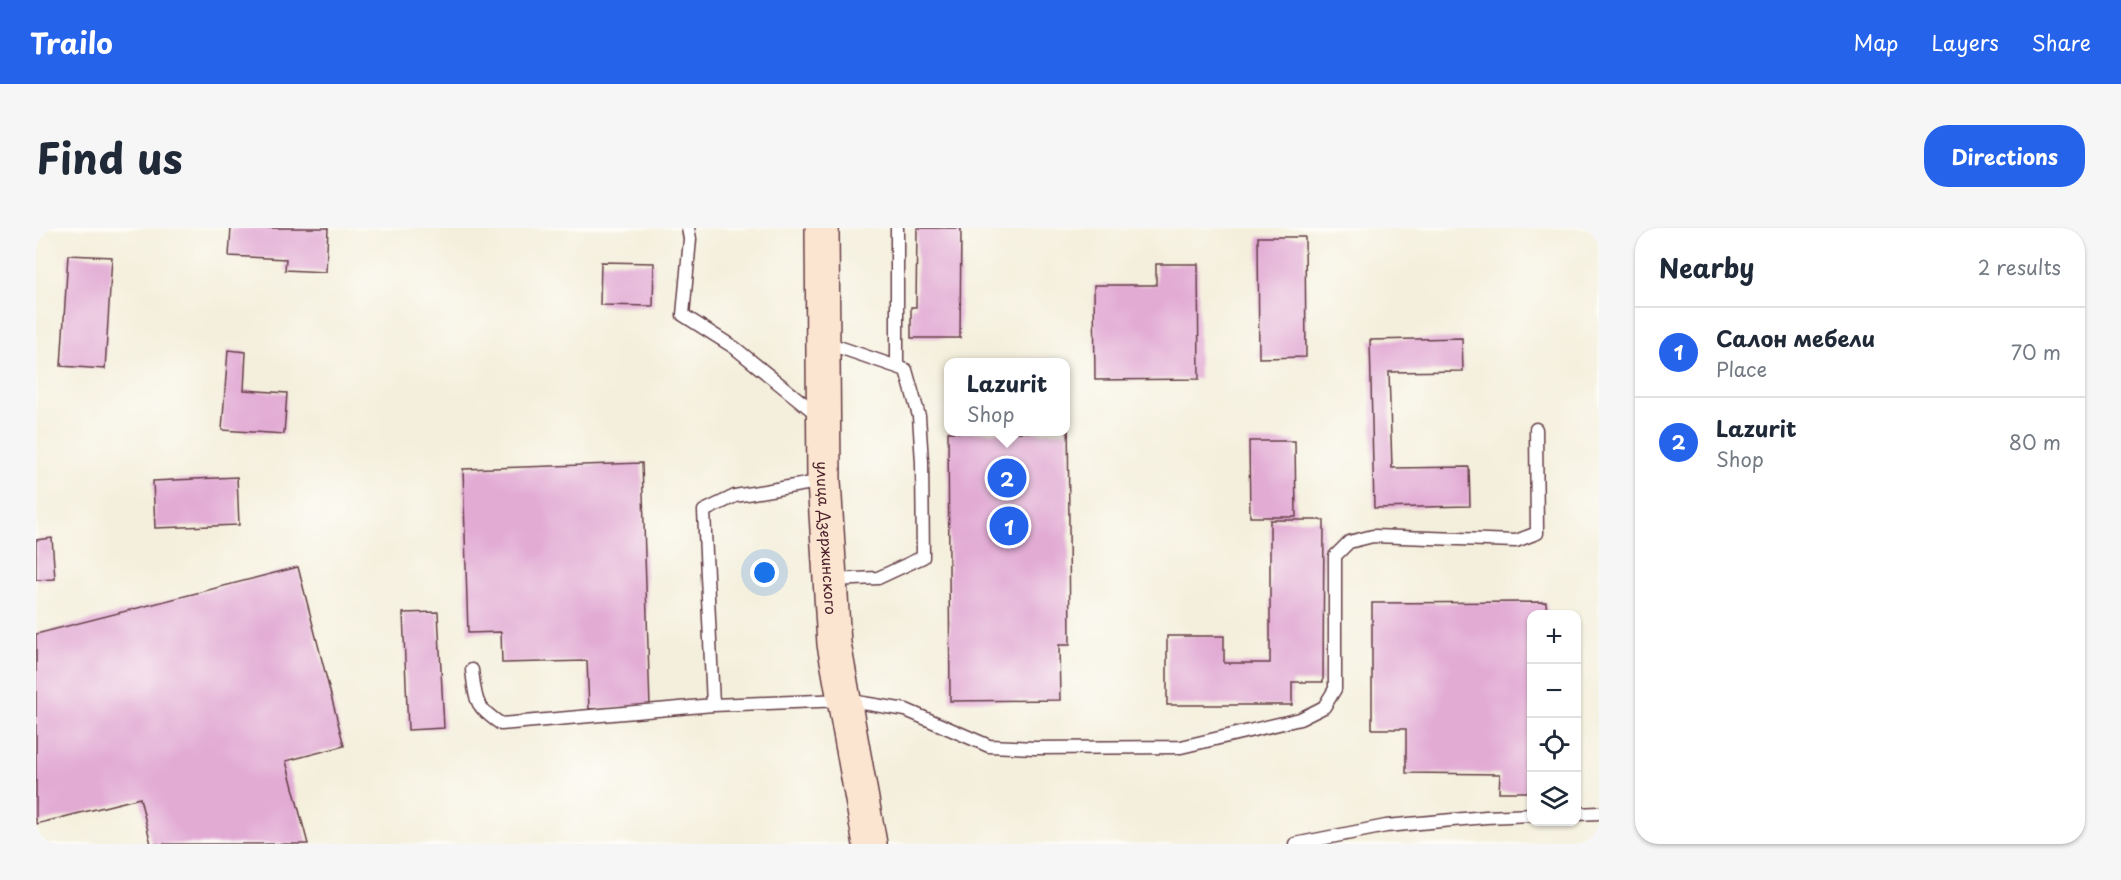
<!DOCTYPE html>
<html lang="en">
<head>
<meta charset="utf-8">
<style>
	:root { --surface:#fff; --page:#f6f6f7; --text:#1f2937; --muted:#747a83; --line:#e0e1e3; --accent:#2563eb }
	body { margin:0; font-family:"Playpen Sans",sans-serif; background:var(--page); color:var(--text) }
	.controls { position:absolute; right:18px; bottom:18px; display:grid; overflow:hidden; border-radius:12px; box-shadow:0 2px 4px #0004 }
	.controls button { width:54px; height:54px; display:grid; place-items:center; padding:0; border:0; border-bottom:2px solid var(--line); background:var(--surface); color:var(--text); font:30px sans-serif }
	.you { position:absolute; left:729px; top:345px; width:21px; height:21px; margin:-15px; border:4px solid #fff; border-radius:50%; background:#1a73e8; box-shadow:0 0 0 9px #1a73e833 }
	.badge { display:grid; place-items:center; width:39px; height:39px; border-radius:50%; background:var(--accent); color:#fff; font-size:20px; font-weight:700 }
	.pin { position:absolute; translate:-50% -50%; border:3px solid #fff; box-shadow:0 2px 6px #0006 }
	.popup { position:absolute; left:908px; top:130px; width:126px; height:78px; box-sizing:border-box; display:grid; place-content:center; border-radius:12px; background:var(--surface); filter:drop-shadow(0 2px 4px #0005); font-size:20px; white-space:nowrap; color:var(--muted) }
	.popup b { font-size:22px; color:var(--text) }
	.popup::after { content:''; position:absolute; left:50%; top:100%; margin-left:-12px; border:12px solid transparent; border-top-color:var(--surface) }
	.list { margin:0; padding:0; list-style:none }
	h2 { display:flex; justify-content:space-between; align-items:center; height:78px; margin:0; padding:0 24px; font-size:26px }
	h2 small { font-size:20px; font-weight:400; color:var(--muted) }
	.list li { display:grid; grid-template-columns:39px 1fr auto; gap:18px; align-items:center; box-sizing:border-box; height:90px; padding:0 24px; border-top:2px solid var(--line) }
	.list b { display:block; font-size:22px; white-space:nowrap }
	.list p { margin:0; font-size:20px; white-space:nowrap; color:var(--muted) }
	.list em { font-size:20px; font-style:normal; color:var(--muted) }
	.icon { flex:none; width:33px; height:33px; fill:none; stroke:currentColor; stroke-width:2; stroke-linecap:round; stroke-linejoin:round }
	.map { position:relative; flex:none; width:1563px; height:616px; overflow:hidden; border-radius:24px }
	header { display:flex; align-items:center; gap:36px; box-sizing:border-box; height:84px; padding:0 30px; background:var(--accent); color:#fff }
	header strong { font-size:28px }
	nav { display:flex; gap:33px; margin-inline-start:auto; font-size:21px }
	.intro { display:flex; align-items:center; justify-content:space-between; box-sizing:border-box; height:144px; padding:0 36px }
	h1 { margin:0; font-size:42px }
	.button { padding:15px 27px; border-radius:24px; background:var(--accent); color:#fff; font-size:21px; font-weight:700 }
	main { display:flex; gap:36px; padding:0 36px }
	aside { flex:1; background:var(--surface); border-radius:24px; box-shadow:0 2px 4px #0004 }
	.map>svg:first-child { display:block }
</style>
</head>
<body>
<header>
<strong>Trailo</strong>
<nav><a>Map</a><a>Layers</a><a>Share</a></nav>
</header>
<div class="intro"><h1>Find us</h1><a class="button">Directions</a></div>
<main>
<div class="map">
<svg width="1563" height="616" viewBox="0 0 1563 616">
	<rect width="100%" height="100%" fill="#fdfcf7"/>
	<filter id="ink" filterUnits="userSpaceOnUse"><feTurbulence type="fractalNoise" baseFrequency=".0167" numOctaves="2"/><feDisplacementMap in="SourceGraphic" scale="12" xChannelSelector="R" yChannelSelector="G"/><feConvolveMatrix kernelMatrix="1 2 1 2 8 2 1 2 1" color-interpolation-filters="sRGB"/></filter>
	<filter id="wash" filterUnits="userSpaceOnUse"><feTurbulence type="fractalNoise" baseFrequency=".008" numOctaves="4" result="noise"/><feDisplacementMap in="SourceGraphic" scale="24" xChannelSelector="R" yChannelSelector="G"/><feGaussianBlur stdDeviation="1.35" result="paint"/><feColorMatrix in="noise" values="0 0 0 0 0 0 0 0 0 0 0 0 0 0 0 0 0 1.4 0 .05"/><feComposite in="paint" operator="in"/></filter>
	<g filter="url(#wash)">
		<rect width="100%" height="100%" fill="#f4efdc"/>
		<g id="blocks">
			<!-- building -->
			<path fill="#e2abd4" d="M195,0H292L290,44L249,42L250,31L193,28Z
				M881,0H925L924,110H875V79H880Z
				M1222,9H1269L1270,129L1223,130Z
				M32,27L76,29L69,141L25,138Z
				M565,34L618,35L617,78L564,77Z
				M1120,36H1162L1163,151L1059,152L1058,57H1120Z
				M1426,110L1427,143L1353,144L1356,240L1433,239L1434,278L1338,280L1334,112Z
				M192,122L210,124L208,162L251,165L248,206L186,202Z
				M1030,177L1032,179L1034,417H1023L1024,472L914,473L912,204H1030Z
				M1213,213H1259L1260,289H1214Z
				M606,235L614,479L553,481L551,433L466,435L465,404L432,405L427,241Z
				M201,249L203,297L119,300L117,253Z
				M1234,292H1288L1287,454H1256V477H1131V408H1188V435H1234Z
				M16,310L19,351L0,352V312Z
				M262,339L308,518L250,533L272,616H115L104,570L0,596V406Z
				M1510,374L1511,386H1496V564H1463L1464,546L1370,545V501H1336V375Z
				M402,384L408,500L372,502L367,385Z"/>
		</g>
	</g>
	<g filter="url(#ink)">
		<use href="#blocks" fill-opacity="0" stroke="#643e46" stroke-width="1.5"/>
		<g fill="none" stroke-linecap="round" stroke-linejoin="round">
			<!-- lane casing -->
			<g stroke="#643e46" stroke-width="15">
				<path id="lane" d="M652,0L654,11L647,87L699,120L783,188
					M788,114L870,142L883,188L886,234L887,329L842,350L795,352
					M861,139V0
					M436,442C440,473 438,478 465,496L677,477L808,472L870,482L953,518L999,520L1145,519L1264,491L1288,479L1299,461V328L1313,314L1337,308L1480,313L1501,305L1500,201
					M677,477L668,283L699,268L788,253
					M1540,586L1563,585
					M1259,616L1350,598L1450,589L1496,587"/>
			</g>
			<!-- secondary casing -->
			<g stroke="#643e46" stroke-width="36">
				<g id="secondary">
					<path id="s1" d="M786,0L788,253L798,416L834,616"/>
				</g>
			</g>
			<!-- lane -->
			<use href="#lane" stroke="#fff" stroke-width="12"/>
			<!-- secondary -->
			<use href="#secondary" stroke="#fce5d0" stroke-width="33"/>
		</g>
	</g>
	<g text-anchor="middle" dominant-baseline="central" stroke-width="5" stroke-linejoin="round" paint-order="stroke">
		<!-- street labels -->
		<g font-size="15" fill="#4a1f2b" stroke="#fdfcf7">
			<text stroke="none"><textPath href="#s1" startOffset="310">улица Дзержинского</textPath></text>
		</g>
	</g>
</svg>
<div class="controls">
<button>+</button>
<button>−</button>
<button><svg class="icon" aria-label="locate" viewBox="0 0 24 24"><circle cx="12" cy="12" r="6"/><path d="M12 2v4M12 18v4M2 12h4M18 12h4"/></svg></button>
<button><svg class="icon" aria-label="layers" viewBox="0 0 24 24"><path d="M12 4l9 5-9 5-9-5zM3 14l9 5 9-5"/></svg></button>
</div>
<div class="you"></div>
<div class="pin badge" style="left:973px;top:298px">1</div>
<div class="pin badge" style="left:971px;top:250px">2</div>
<div class="popup"><b>Lazurit</b>Shop</div>
</div>
<aside>
<h2>Nearby<small>2 results</small></h2>
<ul class="list">
<li><span class="badge">1</span><div><b>Салон мебели</b><p>Place</p></div><em>70 m</em></li>
<li><span class="badge">2</span><div><b>Lazurit</b><p>Shop</p></div><em>80 m</em></li>
</ul>
</aside>
</main>
</body>
</html>
